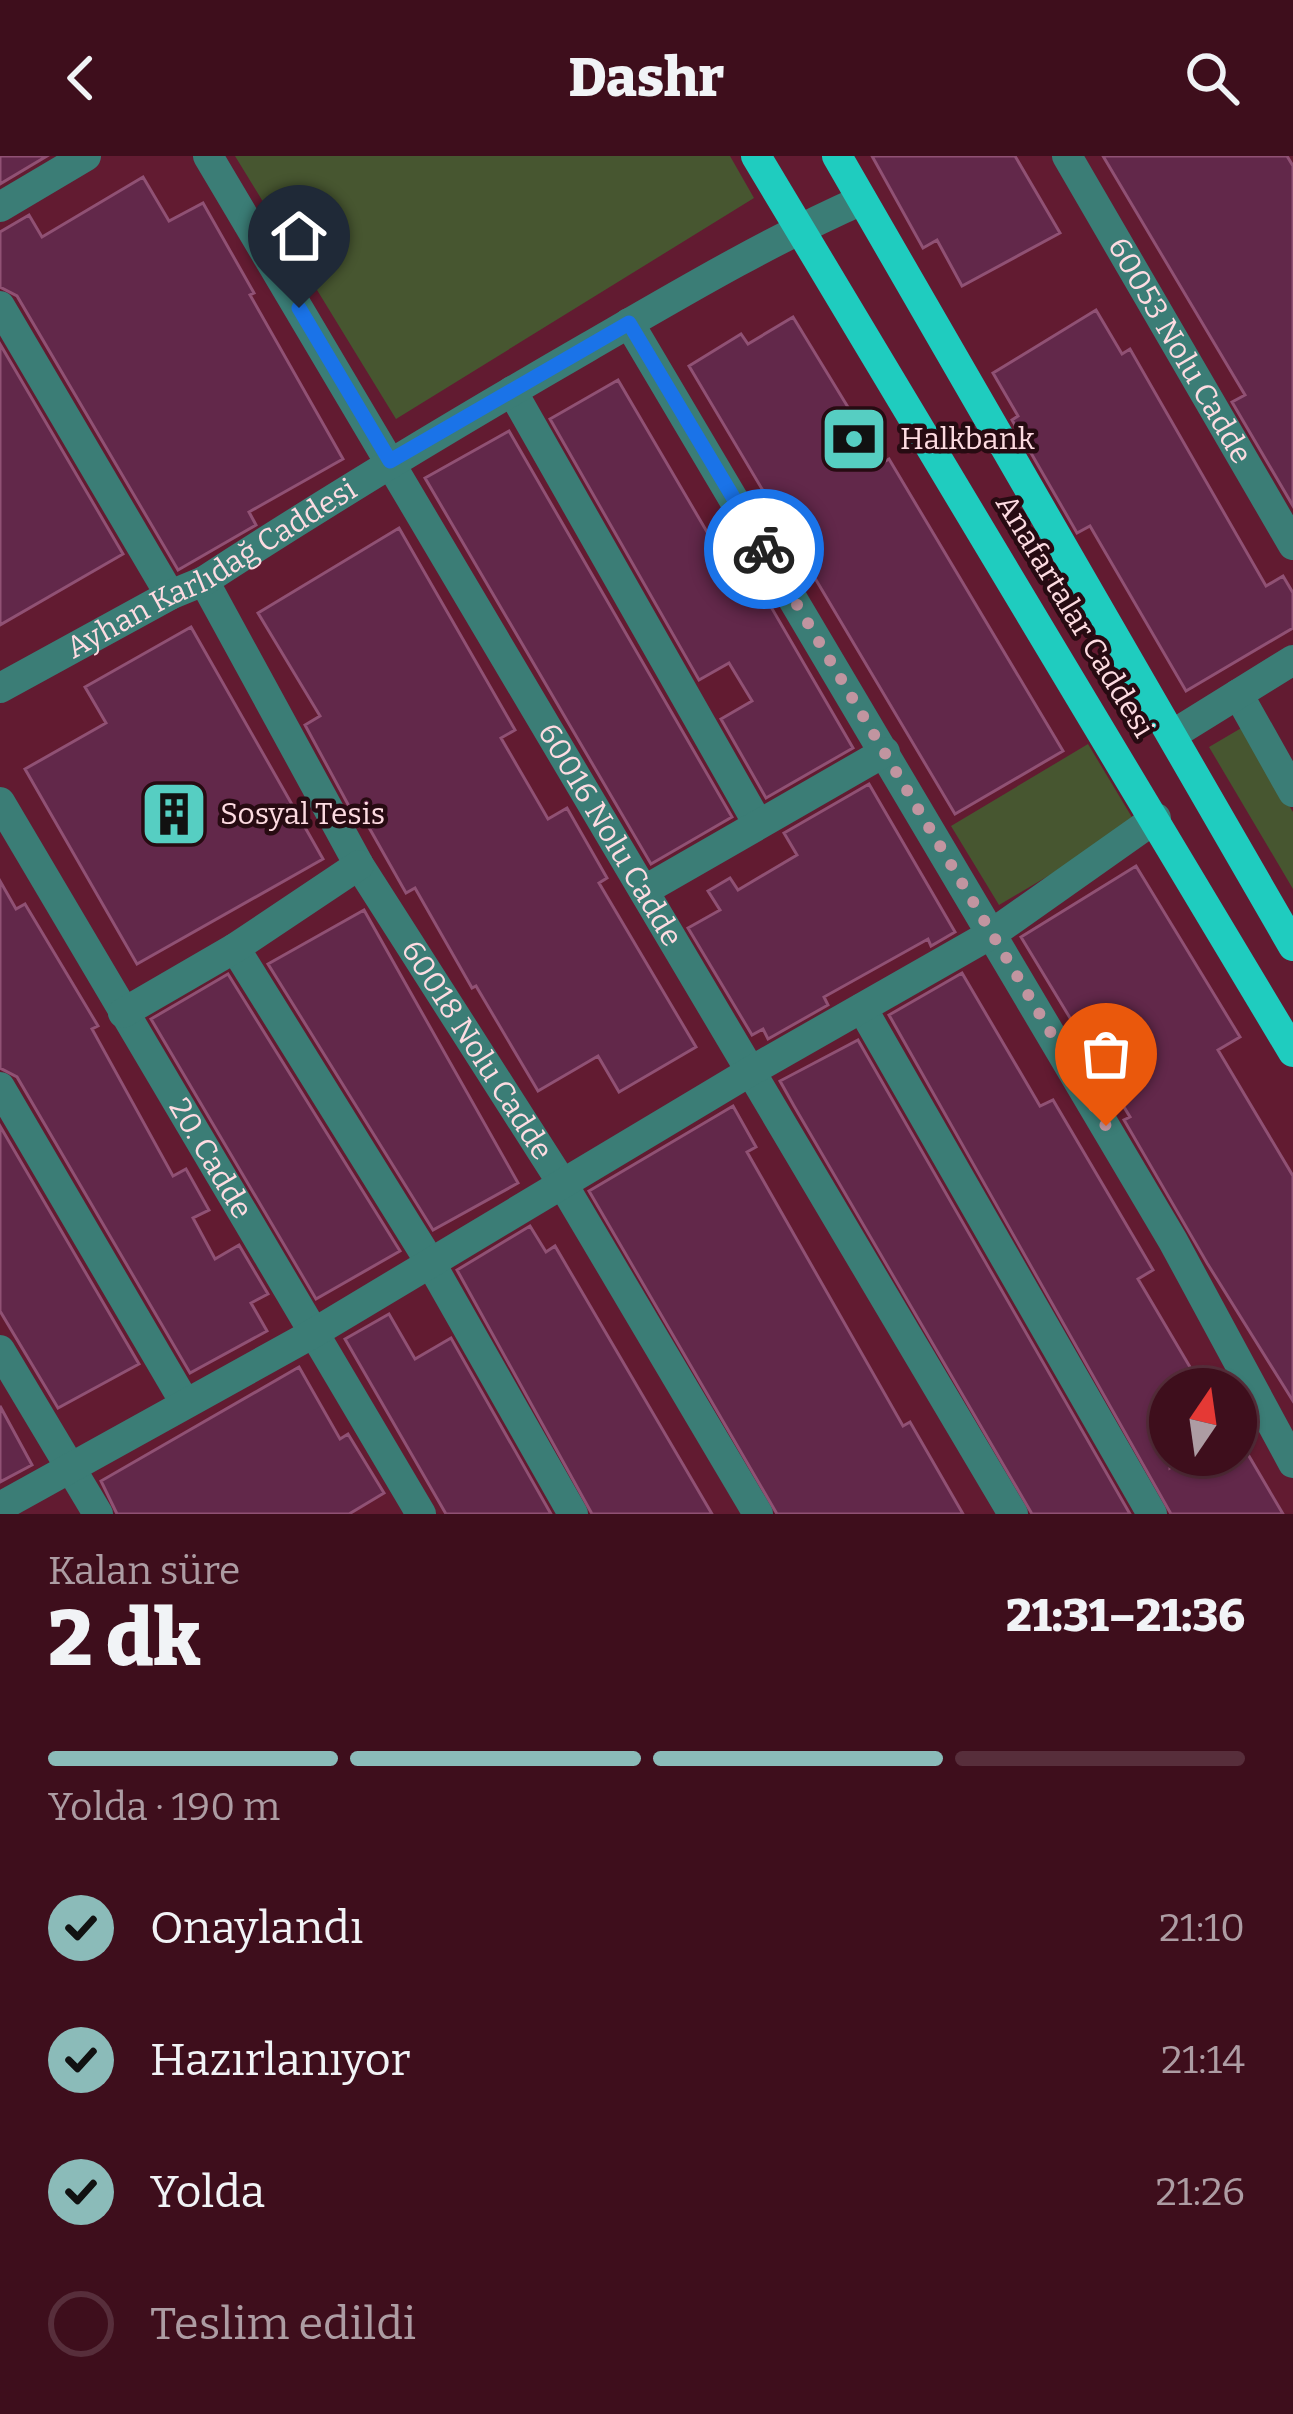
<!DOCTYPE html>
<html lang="tr">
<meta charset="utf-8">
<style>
:root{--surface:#3e0e1c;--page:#491c29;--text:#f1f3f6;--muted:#ad9ca3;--line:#572e3b;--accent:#8bbbb9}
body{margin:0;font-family:Bitter,serif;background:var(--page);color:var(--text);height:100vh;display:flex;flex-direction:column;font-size:45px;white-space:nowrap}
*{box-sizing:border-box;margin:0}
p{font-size:39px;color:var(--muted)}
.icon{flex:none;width:66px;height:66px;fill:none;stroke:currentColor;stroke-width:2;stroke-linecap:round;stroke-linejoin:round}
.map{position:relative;height:1358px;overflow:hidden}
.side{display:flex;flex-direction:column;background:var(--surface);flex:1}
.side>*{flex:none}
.needle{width:78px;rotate:13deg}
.tools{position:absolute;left:1149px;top:1212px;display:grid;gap:24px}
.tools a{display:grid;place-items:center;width:108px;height:108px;border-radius:50%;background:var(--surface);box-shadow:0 3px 9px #0004,0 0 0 3px var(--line);font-size:60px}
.pin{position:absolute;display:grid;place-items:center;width:102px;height:102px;color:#fff;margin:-123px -51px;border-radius:50% 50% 50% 0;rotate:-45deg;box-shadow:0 0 12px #0007}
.pin .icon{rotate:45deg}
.courier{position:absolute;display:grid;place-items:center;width:120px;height:120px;margin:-60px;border:9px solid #1a73e8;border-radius:50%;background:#fff;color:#222;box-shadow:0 3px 15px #0007}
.head em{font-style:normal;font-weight:800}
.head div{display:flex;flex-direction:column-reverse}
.head{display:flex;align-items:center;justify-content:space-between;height:204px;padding:0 48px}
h1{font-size:78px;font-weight:800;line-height:90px}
.bar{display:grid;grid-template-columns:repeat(4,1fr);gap:18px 12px;align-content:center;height:144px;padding:0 48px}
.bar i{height:15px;border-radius:9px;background:var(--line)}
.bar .on{background:var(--accent)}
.bar p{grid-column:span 4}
ol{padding:0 48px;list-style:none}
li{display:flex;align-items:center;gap:36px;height:132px}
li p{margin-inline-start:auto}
li .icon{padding:12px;border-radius:50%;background:var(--accent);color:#111;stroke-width:4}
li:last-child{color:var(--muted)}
li i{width:66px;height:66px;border:6px solid var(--line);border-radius:50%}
header{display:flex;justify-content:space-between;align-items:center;height:156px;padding:0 48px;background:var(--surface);font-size:54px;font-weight:800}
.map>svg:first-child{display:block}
.built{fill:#621b31;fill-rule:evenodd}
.green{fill:#475630}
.building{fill:#62284a;stroke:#905174;stroke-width:3}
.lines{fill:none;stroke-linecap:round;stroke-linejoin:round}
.minor{stroke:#3b7d76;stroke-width:30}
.major{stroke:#1fccbf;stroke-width:30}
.done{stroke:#c195a0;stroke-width:12;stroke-dasharray:0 21.6}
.route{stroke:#1a73e8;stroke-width:15}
.labels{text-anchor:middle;stroke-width:9;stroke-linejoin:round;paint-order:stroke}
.street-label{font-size:30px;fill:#fddbe1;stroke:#270b12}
.poi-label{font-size:30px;fill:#fddbe1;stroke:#270b12;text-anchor:start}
</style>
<header><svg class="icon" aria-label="back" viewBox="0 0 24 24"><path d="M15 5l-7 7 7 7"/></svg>Dashr<svg class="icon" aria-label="search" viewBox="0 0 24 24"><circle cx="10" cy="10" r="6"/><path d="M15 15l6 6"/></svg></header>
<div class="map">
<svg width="1293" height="1358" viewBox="0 0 1293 1358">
<rect width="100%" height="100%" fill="#521226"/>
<path class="built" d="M0 0H1293V1358H0ZM1170 1233H1236V1299H1170Z"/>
<path class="green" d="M235 0H730L754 42 396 263Z
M1243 571 1293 656V733L1209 591Z
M1088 588 1136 668 999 749 951 670Z"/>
<path class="building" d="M0 0H47L0 28Z
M872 0H1015L1060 77 962 130 937 84 923 92Z
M1103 0H1287L1293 10V350L1232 246 1245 239Z
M143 21 169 65 203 47 254 137 250 139 343 303 249 356 256 369 178 414 17 140 0 131V76L29 59 42 81Z
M1096 154 1122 198 1130 193 1266 430 1283 420 1293 437V472L1186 535 1090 370 1077 377 1012 264 1018 260 993 217Z
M793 161 882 307 889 303 1063 595 955 658 689 210 741 178 748 188Z
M0 188 123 398 0 469Z
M618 224 734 422 749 413 853 592 766 642 721 563 752 545 729 507 699 524 550 263Z
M509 275 732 661 651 708 425 322Z
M399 372 515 574 501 582 548 663 567 652 607 722 599 727 696 891 619 936 598 900 538 935 476 830 472 832 415 732 406 737 363 661 357 665 305 569 320 560 258 457Z
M191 471 323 703 137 808 25 613 106 567 85 531Z
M869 628 955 776 931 790 928 783 824 841 828 849 768 883 763 873 752 879 688 772 720 754 708 735 730 722 738 734 797 699 784 677Z
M1136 710 1240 881 1218 894 1293 1020V1245L1207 1107 1124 964 1130 961 1021 781Z
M0 725 16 753 25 748 98 870 92 873 173 1020 186 1013 209 1054 193 1062 215 1103 239 1089 268 1138 251 1147 267 1175 190 1217 17 921 0 912Z
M364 754 518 1027 433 1074 268 808Z
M962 817 1040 950 1053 944 1153 1114 1138 1123 1203 1233H1170V1312L1193 1299H1236V1278L1283 1358H1171L889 859Z
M228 818 400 1095 316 1143 151 863Z
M858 884 1130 1358H1032L794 950 780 925Z
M733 950 756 991 747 996 903 1270 910 1266 963 1358H777L589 1035Z
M0 970 139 1208 58 1252 0 1155Z
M530 1070 546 1096 555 1090 712 1358H592L457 1114Z
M389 1158 415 1203 451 1182 551 1358H446L345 1183Z
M299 1211 340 1283 348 1278 384 1337 349 1358H117L101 1325Z
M0 1250 32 1309 0 1326Z"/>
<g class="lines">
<g class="minor">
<path id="s1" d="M208 0 1013 1358"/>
<path id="s2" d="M1067 0 1293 389"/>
<path d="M0 51 86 0"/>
<path d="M0 150 170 439"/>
<path d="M629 167 1173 1085 1293 1307"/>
<path d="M512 235 757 666"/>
<path id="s3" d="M204 425 359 709 562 1027 758 1358"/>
<path id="s4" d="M0 532 170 439 204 425C330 343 458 266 588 191 678 139 767 86 862 44"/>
<path d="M1238 538 1293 636"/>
<path d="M1172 579 1293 504"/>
<path id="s5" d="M0 646 421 1358"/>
<path d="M645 734 885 596"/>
<path d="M235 792 430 1106 573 1358"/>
<path d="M862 852 1152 1358"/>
<path d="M123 857 235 792 359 709"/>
<path d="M0 931 185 1247"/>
<path d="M0 1194 98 1358"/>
<path d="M0 1351 312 1178 751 915 993 777 1156 662"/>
</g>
<path class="major" d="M756 0 1293 896
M837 0 1293 790"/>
</g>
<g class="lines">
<path class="done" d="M764 393 1106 970"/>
<path class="route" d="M299 152 390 305 629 167 764 393"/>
</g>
<defs>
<g id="bank-square" transform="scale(3.45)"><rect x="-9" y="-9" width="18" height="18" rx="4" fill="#56cec2" stroke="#270b12"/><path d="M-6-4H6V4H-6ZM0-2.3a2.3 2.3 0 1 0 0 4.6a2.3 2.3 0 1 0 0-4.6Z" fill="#111"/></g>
<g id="building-square" transform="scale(3.45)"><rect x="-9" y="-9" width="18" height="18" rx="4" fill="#56cec2" stroke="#270b12"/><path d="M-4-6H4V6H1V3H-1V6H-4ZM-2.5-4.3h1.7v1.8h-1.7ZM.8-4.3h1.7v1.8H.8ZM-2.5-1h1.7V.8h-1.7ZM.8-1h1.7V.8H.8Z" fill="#111"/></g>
</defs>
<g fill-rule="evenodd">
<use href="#bank-square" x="854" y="283"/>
<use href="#building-square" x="174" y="658"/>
</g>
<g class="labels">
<g class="street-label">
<text dy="10" stroke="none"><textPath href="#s2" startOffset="225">60053 Nolu Cadde</textPath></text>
<text dy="10" stroke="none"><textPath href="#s4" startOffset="243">Ayhan Karlıdağ Caddesi</textPath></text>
<text transform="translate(1075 460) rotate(59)" y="10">Anafartalar Caddesi</text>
<text dy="10" stroke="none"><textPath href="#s1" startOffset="789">60016 Nolu Cadde</textPath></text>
<text dy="10" stroke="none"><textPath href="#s3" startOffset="543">60018 Nolu Cadde</textPath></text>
<text dy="10" stroke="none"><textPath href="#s5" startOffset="414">20. Cadde</textPath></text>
</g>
<g class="poi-label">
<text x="900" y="293">Halkbank</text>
<text x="220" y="668">Sosyal Tesis</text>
</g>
</g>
</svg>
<div class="tools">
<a><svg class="needle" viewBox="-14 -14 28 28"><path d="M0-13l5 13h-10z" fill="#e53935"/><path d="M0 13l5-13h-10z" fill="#ad9ca3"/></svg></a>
</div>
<div class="pin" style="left:1106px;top:970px;background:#ea580c"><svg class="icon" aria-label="bag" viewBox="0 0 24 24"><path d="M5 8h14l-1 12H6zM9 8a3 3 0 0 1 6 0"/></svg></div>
<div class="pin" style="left:299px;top:152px;background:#1f2937"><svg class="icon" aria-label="home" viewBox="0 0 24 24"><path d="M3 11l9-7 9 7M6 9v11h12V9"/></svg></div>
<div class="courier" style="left:764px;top:393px"><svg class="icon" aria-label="bike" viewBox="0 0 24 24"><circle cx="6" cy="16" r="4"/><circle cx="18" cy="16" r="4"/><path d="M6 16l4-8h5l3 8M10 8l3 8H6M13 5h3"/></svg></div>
</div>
<section class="side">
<div class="head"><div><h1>2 dk</h1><p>Kalan süre</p></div><em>21:31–21:36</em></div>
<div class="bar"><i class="on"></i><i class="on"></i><i class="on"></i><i></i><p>Yolda · 190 m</p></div>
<ol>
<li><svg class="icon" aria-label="check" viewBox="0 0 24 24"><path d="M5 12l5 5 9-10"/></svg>Onaylandı<p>21:10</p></li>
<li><svg class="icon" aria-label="check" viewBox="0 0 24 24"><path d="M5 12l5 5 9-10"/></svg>Hazırlanıyor<p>21:14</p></li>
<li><svg class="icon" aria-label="check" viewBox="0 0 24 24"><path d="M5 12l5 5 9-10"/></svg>Yolda<p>21:26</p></li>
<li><i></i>Teslim edildi</li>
</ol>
</section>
